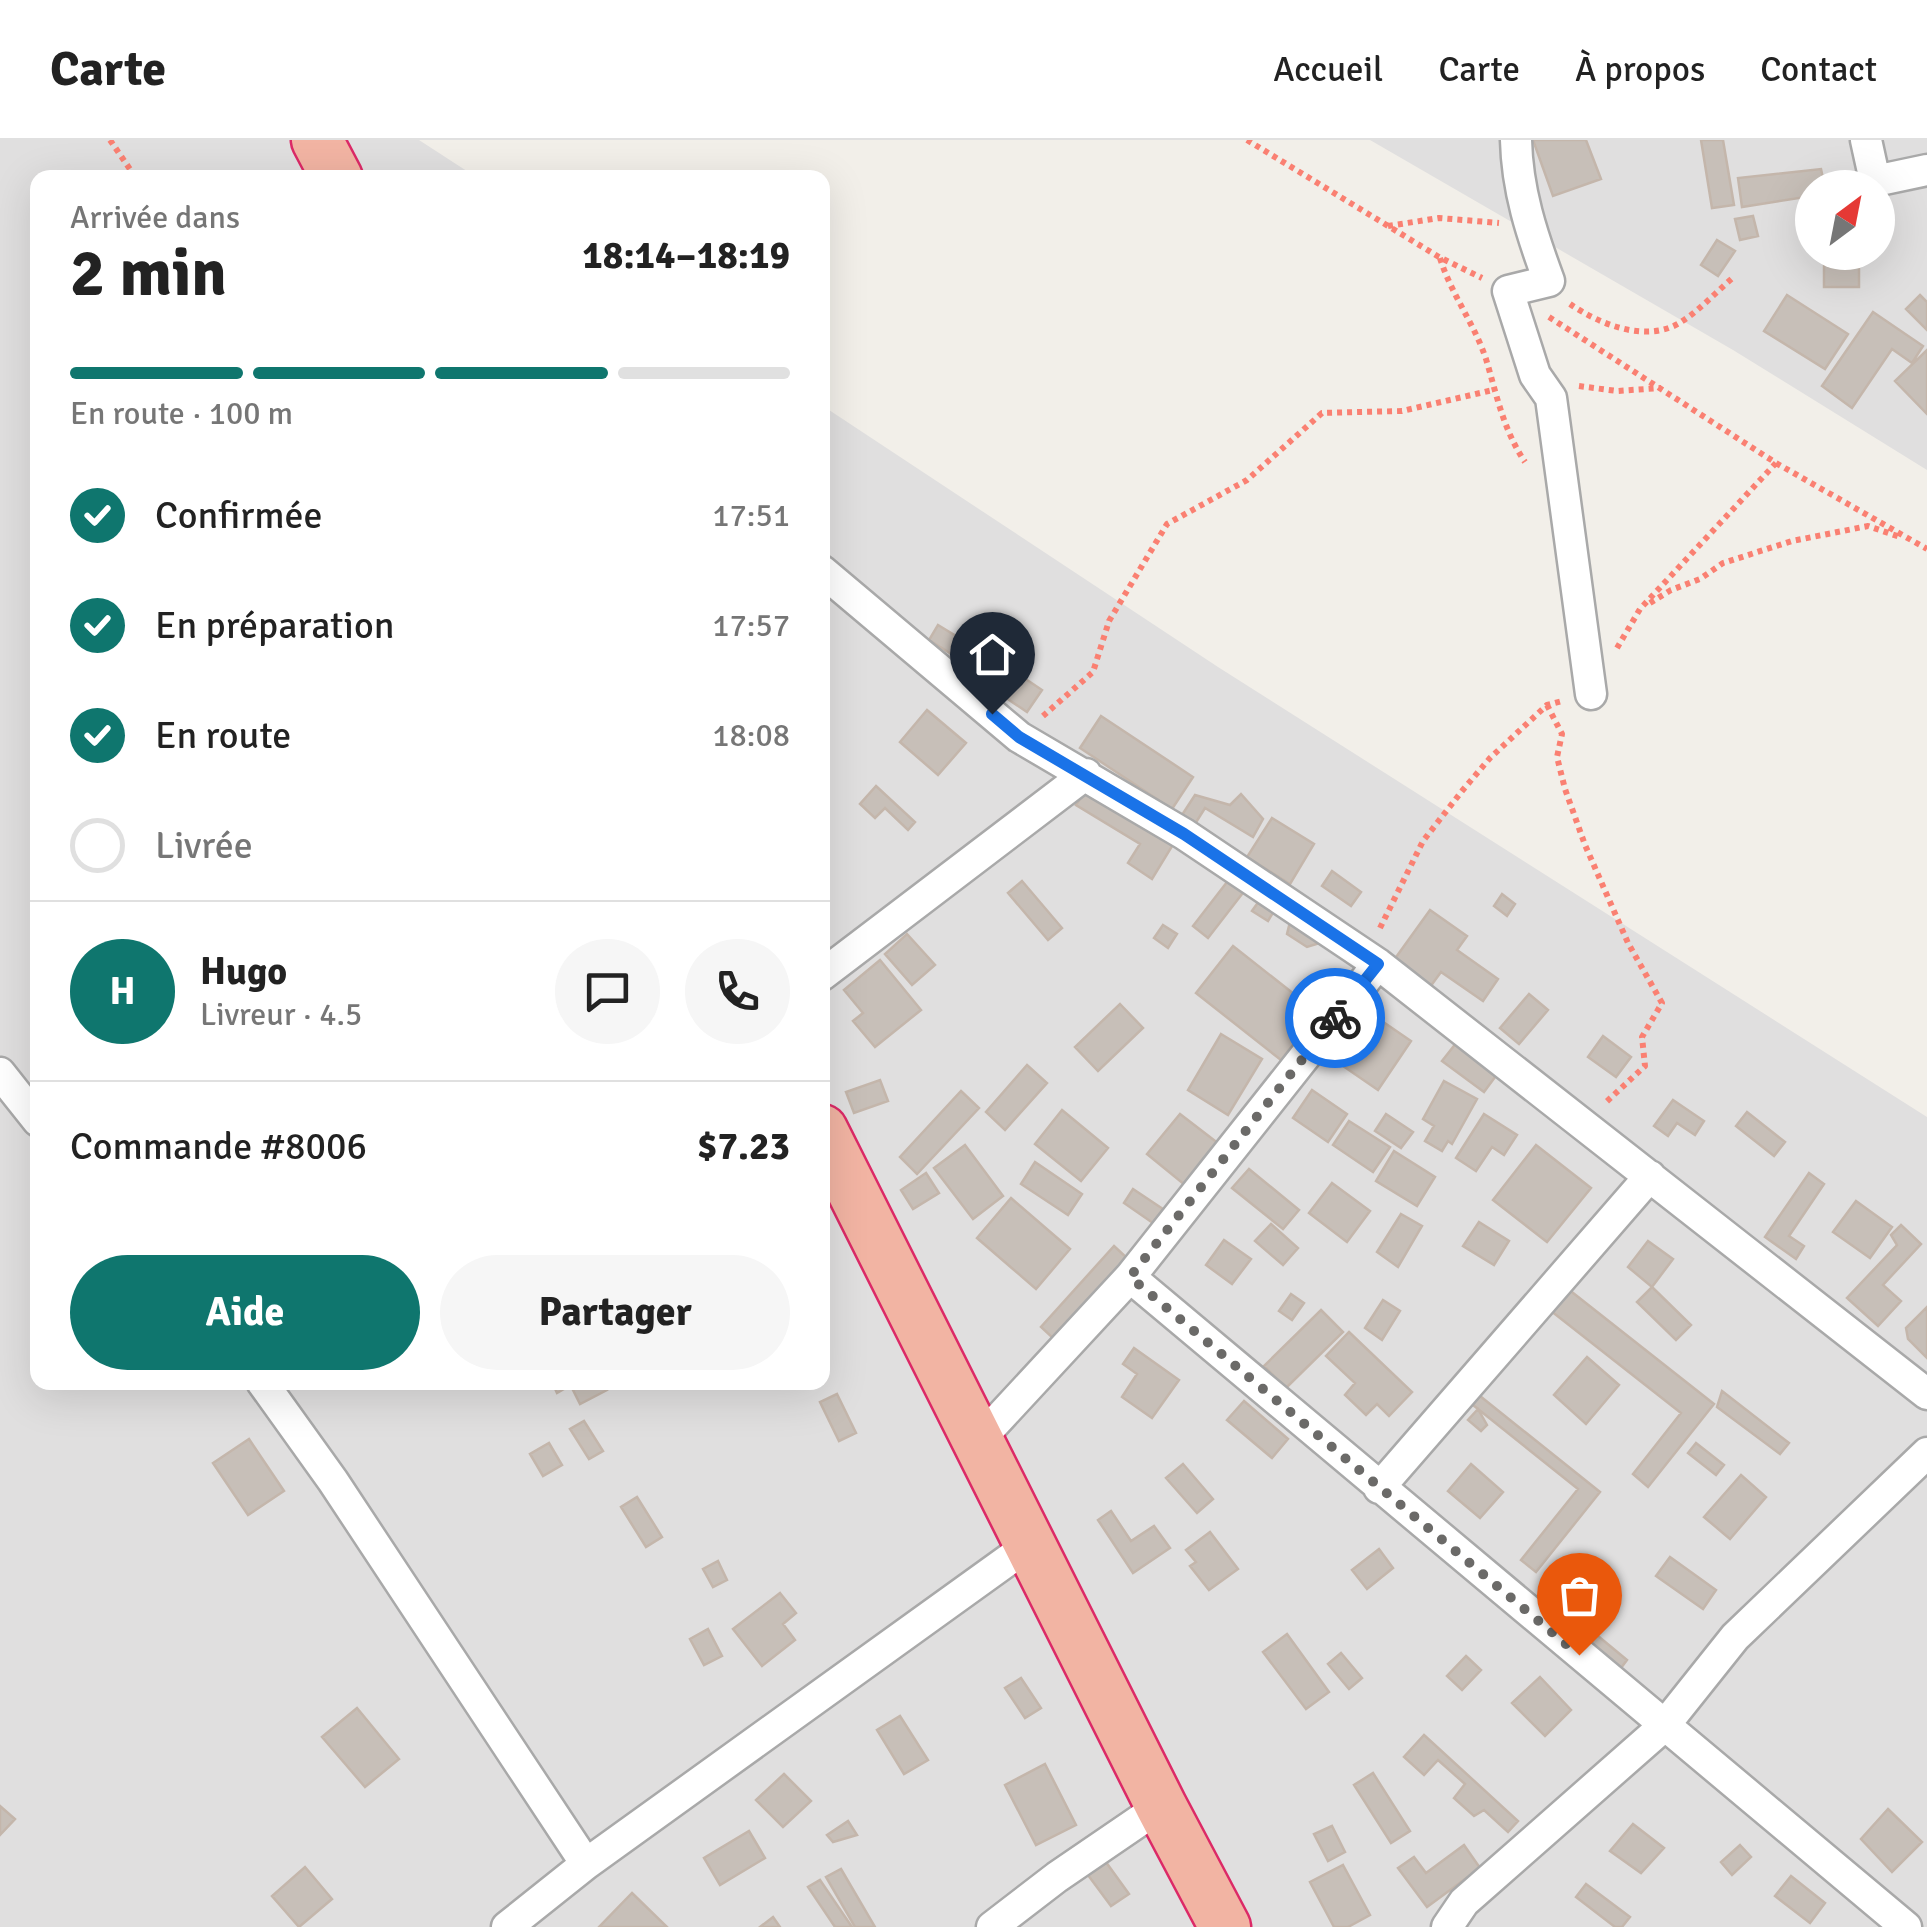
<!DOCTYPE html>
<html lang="fr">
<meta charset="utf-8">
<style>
:root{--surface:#fff;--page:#f6f6f6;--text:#222;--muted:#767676;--line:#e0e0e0;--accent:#0f766e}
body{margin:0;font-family:Signika,sans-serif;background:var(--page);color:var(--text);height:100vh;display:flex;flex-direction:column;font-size:38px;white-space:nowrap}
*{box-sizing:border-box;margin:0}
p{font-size:32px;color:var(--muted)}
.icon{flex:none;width:55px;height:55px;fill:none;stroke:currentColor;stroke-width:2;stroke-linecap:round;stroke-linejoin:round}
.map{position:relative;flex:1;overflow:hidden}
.panel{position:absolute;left:30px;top:30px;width:800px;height:1220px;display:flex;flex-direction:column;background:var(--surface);border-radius:20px;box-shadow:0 10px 40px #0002}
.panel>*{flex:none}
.needle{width:65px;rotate:32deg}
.buttons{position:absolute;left:1795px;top:30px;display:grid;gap:20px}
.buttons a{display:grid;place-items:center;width:100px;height:100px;border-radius:50%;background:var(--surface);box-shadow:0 10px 40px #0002;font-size:50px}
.pin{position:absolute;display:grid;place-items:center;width:85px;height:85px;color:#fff;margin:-102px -42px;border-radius:50% 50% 50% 0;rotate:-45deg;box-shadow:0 0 10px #0007}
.pin .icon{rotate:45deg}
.courier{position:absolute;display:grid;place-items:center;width:100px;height:100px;margin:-50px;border:8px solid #1a73e8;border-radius:50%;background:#fff;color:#222;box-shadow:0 2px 12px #0007}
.overview em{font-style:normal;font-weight:700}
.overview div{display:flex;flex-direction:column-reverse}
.overview{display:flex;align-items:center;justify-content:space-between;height:170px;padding:0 40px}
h1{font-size:65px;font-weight:700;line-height:75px}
.bar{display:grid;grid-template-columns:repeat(4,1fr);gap:15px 10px;align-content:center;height:120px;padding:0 40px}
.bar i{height:12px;border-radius:8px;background:var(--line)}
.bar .on{background:var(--accent)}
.bar p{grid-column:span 4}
.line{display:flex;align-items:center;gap:25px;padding:0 40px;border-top:2px solid var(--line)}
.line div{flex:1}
.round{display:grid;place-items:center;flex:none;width:105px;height:105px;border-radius:52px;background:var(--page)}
ol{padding:0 40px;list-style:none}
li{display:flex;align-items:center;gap:30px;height:110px}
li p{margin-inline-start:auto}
li .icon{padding:10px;border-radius:50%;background:var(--accent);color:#fff;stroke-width:4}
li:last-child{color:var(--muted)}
li i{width:55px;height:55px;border:5px solid var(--line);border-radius:50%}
.primary-button{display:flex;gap:20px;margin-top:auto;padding:20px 40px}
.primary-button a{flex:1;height:115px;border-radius:60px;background:var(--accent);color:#fff;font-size:40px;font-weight:700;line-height:115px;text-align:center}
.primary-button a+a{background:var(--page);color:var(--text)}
header{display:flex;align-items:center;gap:60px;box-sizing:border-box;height:140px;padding:0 50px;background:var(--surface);border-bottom:2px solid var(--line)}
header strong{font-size:48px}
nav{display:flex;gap:55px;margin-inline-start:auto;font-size:35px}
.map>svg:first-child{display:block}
.residential{fill:#e0dfdf;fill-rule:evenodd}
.building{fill:#c7bfb8;stroke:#c4b6ab;stroke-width:2.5}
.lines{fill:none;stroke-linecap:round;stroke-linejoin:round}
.minor-casing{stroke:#a9a9a9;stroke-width:35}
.trunk-casing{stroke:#dc2a67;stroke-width:55}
.path{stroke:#fa8072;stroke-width:6;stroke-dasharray:5 5;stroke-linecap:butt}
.minor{stroke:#fff;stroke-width:30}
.trunk{stroke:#f2b4a3;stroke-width:50}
.done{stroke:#6b6a68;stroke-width:10;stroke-dasharray:0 18}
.route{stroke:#1a73e8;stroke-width:12}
</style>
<header>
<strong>Carte</strong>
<nav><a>Accueil</a><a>Carte</a><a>À propos</a><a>Contact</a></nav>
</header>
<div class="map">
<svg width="1927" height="1787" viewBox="0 0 1927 1787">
<rect width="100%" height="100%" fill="#f2efe9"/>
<path class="residential" d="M0 0H419L476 37 38 38V1242H822L823 266 1218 527 1927 977V1787H0Z
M1370 0H1927V330L1733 210ZM1812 48H1878V112H1812Z"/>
<path class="building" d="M1533 0H1586L1601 39 1553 56Z
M1701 0H1723L1734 65 1712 68Z
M1821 29 1825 48H1812V56L1742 67 1738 38Z
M1753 76 1758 96 1740 100 1735 79Z
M1717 100 1735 111 1718 136 1701 125Z
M1824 112H1859V147H1824Z
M1787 155 1848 194 1825 229 1764 191Z
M1920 155 1927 162V190L1906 169Z
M1873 172 1923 206 1912 223 1892 209 1852 268 1822 246Z
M1927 210V274L1895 241Z
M938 485 979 510 969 525 929 500Z
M987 513 1042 550 1027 572 972 535Z
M927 570 966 603 938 635 900 602Z
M1101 576 1193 637 1172 669 1080 608Z
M876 646 915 682 908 690 885 668 875 678 860 664Z
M1086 649 1174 703 1152 739 1128 723 1140 704 1076 665Z
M1241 654 1263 679 1253 697 1205 668 1195 684 1182 675 1195 655 1230 665Z
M1272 678 1314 704 1290 744 1247 717Z
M1332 731 1361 752 1351 766 1322 746Z
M1234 733 1249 745 1208 798 1193 786Z
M1022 741 1062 788 1048 800 1008 753Z
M1502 754 1515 764 1507 776 1494 766Z
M1262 757 1280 761 1268 781 1252 771Z
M1430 770 1467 796 1457 810 1498 839 1483 861 1441 832 1430 847 1394 820Z
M1291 778 1323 802 1307 807 1287 794Z
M1163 785 1177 794 1168 808 1154 798Z
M907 794 935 825 912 845 885 814Z
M1233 806 1318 873 1281 920 1196 853Z
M880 820 921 870 875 907 853 881 863 873 844 850Z
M1529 854 1548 870 1519 904 1500 888Z
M1120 864 1143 888 1098 931 1075 907Z
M1376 877 1411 901 1378 950 1343 926Z
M1221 894 1262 919 1228 975 1188 950Z
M1603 896 1631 917 1616 937 1588 917Z
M1457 902 1498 933 1484 952 1442 921Z
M1027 925 1047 943 1005 990 986 972Z
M880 940 888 961 854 973 846 952Z
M1444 941 1477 959 1452 1004 1448 1001 1442 1011 1425 1001 1434 986 1423 979Z
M1312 950 1347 974 1328 1002 1293 978Z
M961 951 979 968 917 1034 900 1017Z
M1673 960 1704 981 1695 995 1677 983 1668 996 1654 986Z
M1062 970 1108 1008 1081 1041 1035 1004Z
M1747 972 1785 1002 1774 1016 1736 986Z
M1180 974 1219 1004 1185 1045 1147 1014Z
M1386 974 1413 992 1401 1008 1375 991Z
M1484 974 1517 995 1504 1015 1492 1007 1476 1031 1456 1018Z
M1349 981 1390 1007 1373 1032 1333 1005Z
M965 1005 1003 1056 973 1079 934 1028Z
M1536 1005 1591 1048 1547 1102 1493 1060Z
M1394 1011 1435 1037 1417 1066 1376 1041Z
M1035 1022 1082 1054 1068 1075 1021 1044Z
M1249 1029 1299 1070 1283 1089 1232 1048Z
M926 1033 939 1053 913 1069 901 1050Z
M1809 1033 1824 1044 1789 1096 1804 1106 1796 1119 1765 1097Z
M1332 1043 1370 1071 1347 1102 1309 1073Z
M1133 1049 1163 1069 1153 1083 1124 1063Z
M1011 1058 1070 1109 1036 1149 977 1098Z
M1856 1061 1892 1087 1870 1118 1833 1092Z
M1401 1074 1422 1086 1398 1127 1377 1112Z
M1479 1082 1509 1101 1494 1125 1463 1106Z
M1271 1084 1298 1108 1283 1125 1255 1101Z
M1901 1085 1921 1104 1883 1145 1901 1161 1878 1186 1847 1158 1897 1105 1891 1095Z
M1224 1100 1251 1119 1232 1144 1206 1125Z
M1648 1101 1673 1119 1652 1147 1628 1127Z
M1114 1106 1127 1118 1054 1199 1041 1187Z
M1563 1145 1714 1264 1648 1347 1633 1334 1681 1273 1546 1167Z
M1652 1147 1691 1185 1676 1200 1637 1162Z
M1291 1154 1304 1163 1292 1180 1279 1171Z
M1383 1160 1400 1171 1382 1200 1365 1188Z
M1927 1167V1218L1908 1199 1906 1188Z
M1321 1170 1343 1192 1286 1248 1264 1226Z
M1349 1192 1412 1252 1389 1276 1377 1264 1366 1275 1345 1255 1355 1243 1326 1216Z
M1134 1208 1179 1240 1152 1278 1122 1257 1137 1234 1123 1224Z
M1587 1217 1619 1245 1586 1284 1554 1255Z
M552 1242H576L557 1253Z
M588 1242H603L607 1250 580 1264 573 1250Z
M1722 1251 1789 1303 1780 1314 1717 1267Z
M1475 1252 1600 1352 1536 1432 1521 1420 1578 1349 1468 1261Z
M837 1254 856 1293 839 1301 820 1262Z
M1244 1261 1288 1299 1272 1318 1227 1280Z
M1478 1269 1487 1285 1481 1291 1468 1280Z
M584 1281 603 1311 589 1319 570 1289Z
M249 1299 284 1351 248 1375 213 1323Z
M549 1303 562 1325 543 1336 530 1314Z
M1696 1303 1724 1325 1716 1335 1688 1313Z
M1183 1324 1213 1359 1197 1373 1166 1338Z
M1471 1324 1503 1352 1480 1378 1448 1351Z
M1741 1335 1766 1357 1730 1399 1704 1377Z
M637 1357 662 1397 646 1407 621 1367Z
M1111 1371 1131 1401 1154 1386 1170 1408 1133 1433 1098 1380Z
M1210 1392 1238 1429 1209 1450 1190 1426 1196 1422 1186 1410Z
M1379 1409 1393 1428 1367 1449 1352 1430Z
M1670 1417 1716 1450 1703 1469 1656 1436Z
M718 1421 727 1440 713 1447 703 1429Z
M780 1453 796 1473 783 1484 795 1500 762 1526 733 1489Z
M1569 1472 1627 1520 1618 1532 1560 1483Z
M708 1489 722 1516 704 1525 690 1499Z
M1287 1494 1329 1552 1306 1569 1263 1512Z
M1341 1513 1362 1538 1349 1549 1328 1524Z
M1466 1516 1481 1530 1462 1550 1447 1536Z
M1540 1537 1571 1570 1545 1596 1512 1563Z
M1021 1538 1041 1568 1025 1578 1005 1548Z
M357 1568 399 1619 365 1647 322 1597Z
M900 1576 928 1620 904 1634 877 1590Z
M1424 1595 1518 1681 1508 1692 1484 1670 1474 1676 1454 1658 1465 1644 1438 1620 1424 1635 1404 1617Z
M1045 1624 1076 1685 1036 1705 1005 1645Z
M1373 1633 1410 1691 1391 1703 1354 1645Z
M784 1634 811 1661 783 1687 756 1660Z
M0 1666 15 1679 0 1695Z
M1888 1669 1922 1702 1892 1732 1861 1699Z
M848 1681 857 1695 833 1702 827 1695Z
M1633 1684 1664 1708 1641 1733 1610 1711Z
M1332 1686 1345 1712 1328 1721 1314 1694Z
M749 1691 765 1718 720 1745 704 1718Z
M1464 1705 1480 1728 1427 1767 1398 1728 1414 1717 1426 1733Z
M1740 1705 1751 1717 1732 1735 1721 1722Z
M1103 1718 1129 1754 1111 1766 1085 1731Z
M1343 1725 1370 1775 1348 1787H1334L1310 1742Z
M305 1727 332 1759 299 1787 272 1756Z
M841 1729 875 1787H855L826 1737Z
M1791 1736 1825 1763 1810 1783 1775 1756Z
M820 1740 852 1787H835L808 1747Z
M1586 1744 1630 1777 1622 1787H1615L1576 1757Z
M632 1753 667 1787H599Z
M773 1777 780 1787H760Z"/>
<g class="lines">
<g class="minor-casing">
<path id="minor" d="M1516 0C1517 50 1532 95 1549 141L1508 151 1535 235 1551 258 1591 554
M1866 0 1875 41 1927 30
M822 431 1019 597 1184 694 1378 824 1927 1254
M822 835 1086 634
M0 933 38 981
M1130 1137 1906 1787
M262 1242 333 1341 586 1724
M979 1300 1130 1137 1378 824
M1379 1348 1650 1036
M507 1787 586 1724 1029 1405
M992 1787 1057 1737 1161 1666
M1447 1787 1464 1762 1664 1586 1735 1497 1927 1313"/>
</g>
<g class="trunk-casing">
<path id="trunk" d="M317 0 337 38
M822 990 1161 1666 1225 1787"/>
</g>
<path class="path" d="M110 0 136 38
M1247 0 1439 117 1482 138
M1388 86 1439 78 1499 83
M1440 118C1451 154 1474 183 1486 219 1497 256 1503 289 1525 322
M1570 164C1599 184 1647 204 1681 182 1700 170 1717 151 1735 136
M1549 177 1776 323 1927 409
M1579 246 1617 251 1661 248
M1650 463 1671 450 1700 439 1723 423 1792 401 1868 386 1900 397
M1617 508 1640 469 1776 323
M1547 565 1562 594 1557 617 1565 649 1585 705 1628 803 1662 863 1642 897 1645 926 1604 964
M1043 576 1093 532 1109 481 1167 384 1247 340 1322 273 1402 271 1493 250
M1380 788 1423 701 1462 651 1490 618 1547 565 1562 561"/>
<use href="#minor" class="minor"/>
<use href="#trunk" class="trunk"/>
</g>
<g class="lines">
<path class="done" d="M1335 878 1130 1137 1579 1515"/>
<path class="route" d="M992 574 1019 597 1184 694 1378 824 1335 878"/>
</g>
</svg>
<div class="buttons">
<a><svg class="needle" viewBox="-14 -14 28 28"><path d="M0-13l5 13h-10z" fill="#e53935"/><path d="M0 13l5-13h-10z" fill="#767676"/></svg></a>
</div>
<div class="pin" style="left:1579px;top:1515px;background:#ea580c"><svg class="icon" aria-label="bag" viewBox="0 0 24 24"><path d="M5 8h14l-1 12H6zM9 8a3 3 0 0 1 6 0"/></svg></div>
<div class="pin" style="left:992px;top:574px;background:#1f2937"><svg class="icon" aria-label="home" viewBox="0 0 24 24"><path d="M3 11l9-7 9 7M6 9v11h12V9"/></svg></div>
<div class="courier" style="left:1335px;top:878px"><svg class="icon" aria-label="bike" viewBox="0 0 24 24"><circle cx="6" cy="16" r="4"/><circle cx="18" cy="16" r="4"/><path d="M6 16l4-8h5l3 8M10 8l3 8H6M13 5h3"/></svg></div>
<section class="panel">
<div class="overview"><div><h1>2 min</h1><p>Arrivée dans</p></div><em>18:14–18:19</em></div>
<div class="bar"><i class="on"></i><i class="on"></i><i class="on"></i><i></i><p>En route · 100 m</p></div>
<ol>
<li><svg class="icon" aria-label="check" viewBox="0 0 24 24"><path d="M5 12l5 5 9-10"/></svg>Confirmée<p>17:51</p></li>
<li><svg class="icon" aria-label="check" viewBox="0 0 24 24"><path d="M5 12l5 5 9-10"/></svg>En préparation<p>17:57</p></li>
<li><svg class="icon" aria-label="check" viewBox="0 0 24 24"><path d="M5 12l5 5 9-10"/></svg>En route<p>18:08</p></li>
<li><i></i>Livrée</li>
</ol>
<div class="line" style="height:180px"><b class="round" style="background:var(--accent);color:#fff">H</b><div><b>Hugo</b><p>Livreur · 4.5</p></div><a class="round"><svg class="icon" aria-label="chat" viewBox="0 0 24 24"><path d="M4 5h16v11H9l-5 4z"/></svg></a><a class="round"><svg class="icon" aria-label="phone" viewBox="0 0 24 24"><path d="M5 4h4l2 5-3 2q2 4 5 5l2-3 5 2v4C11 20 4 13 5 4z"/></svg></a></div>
<div class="line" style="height:130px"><div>Commande #8006</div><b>$7.23</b></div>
<div class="primary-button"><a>Aide</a><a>Partager</a></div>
</section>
</div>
